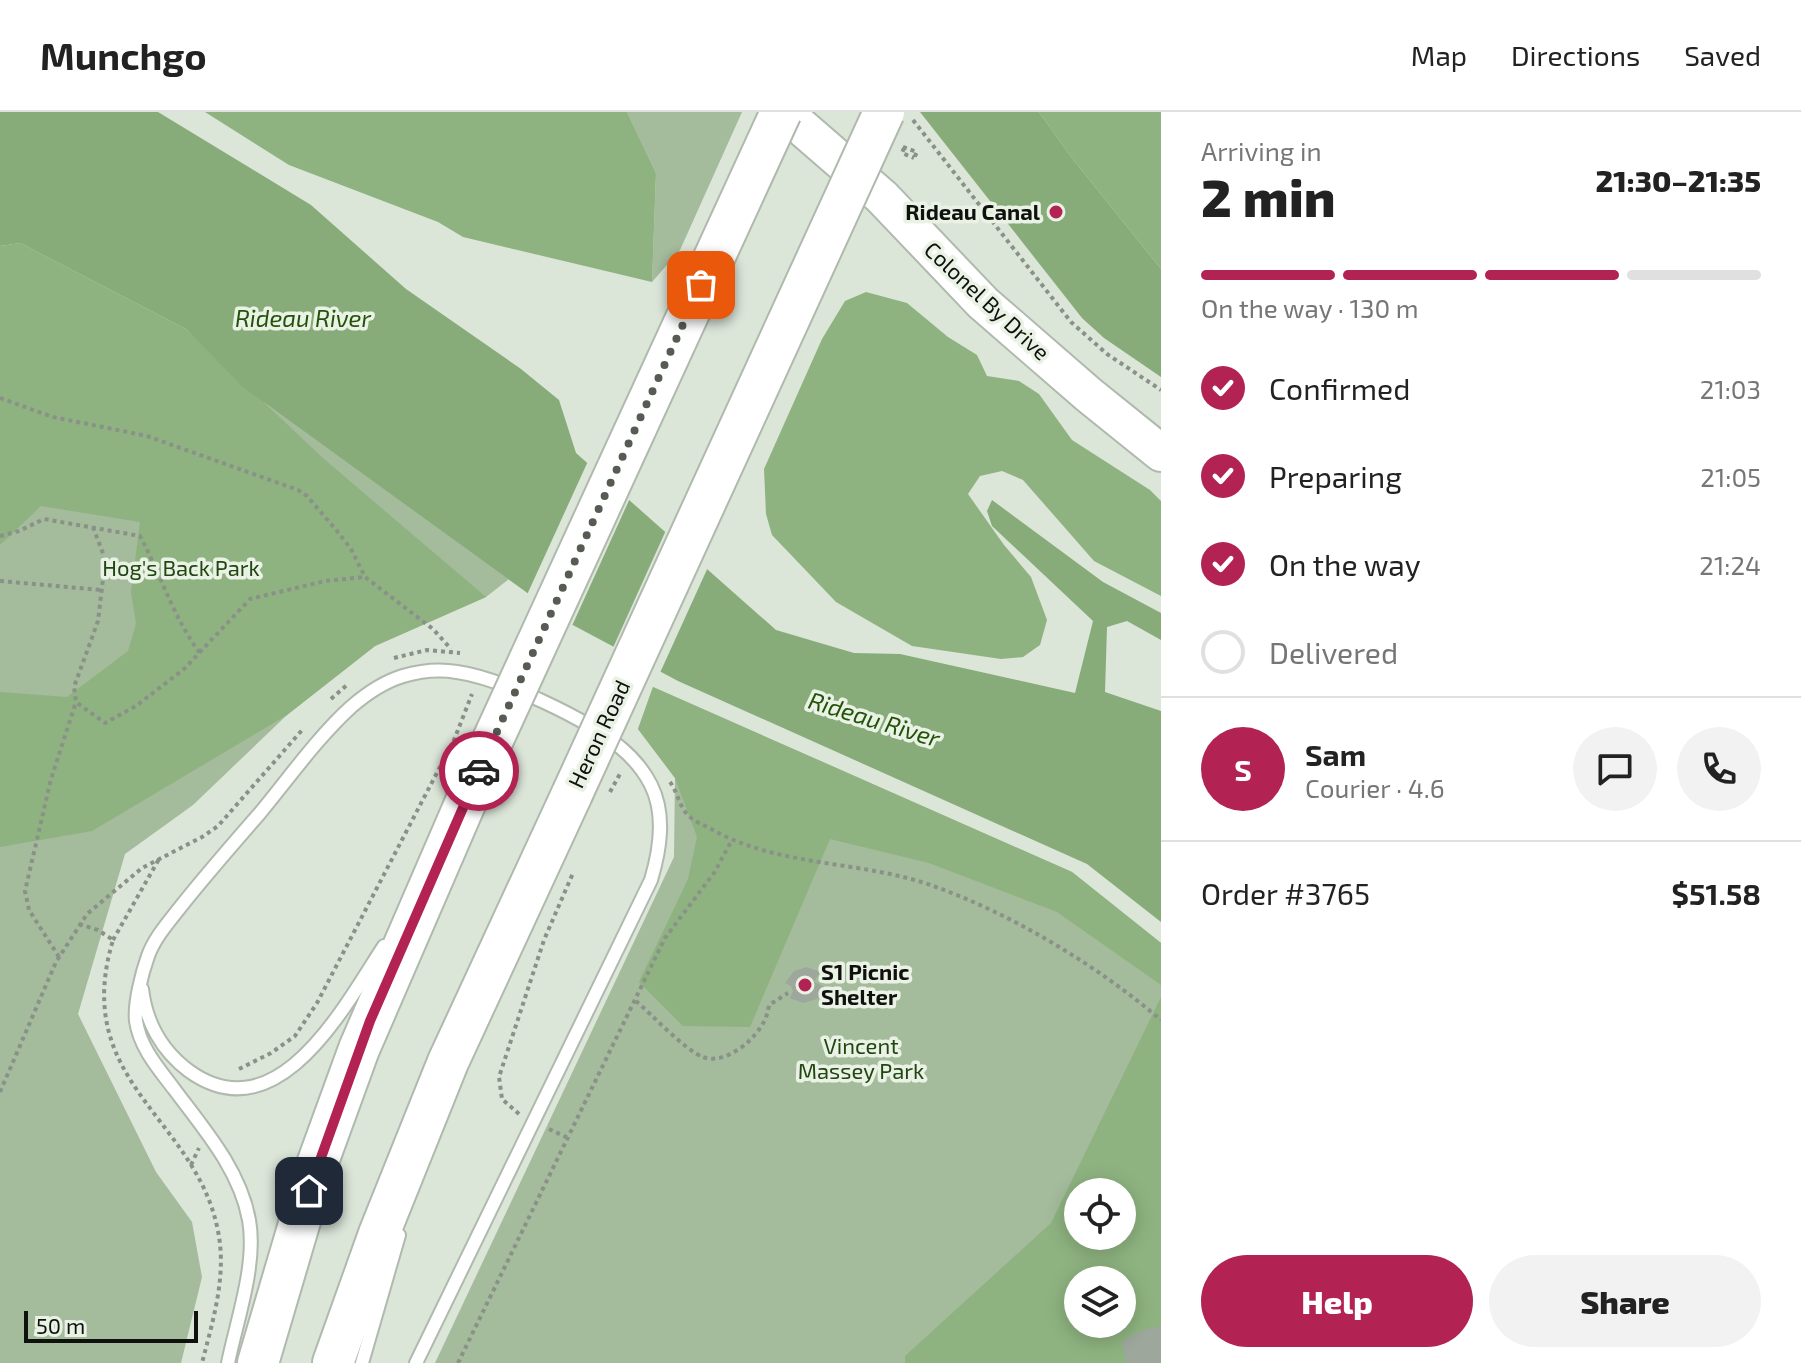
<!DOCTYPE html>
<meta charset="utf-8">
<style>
:root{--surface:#fff;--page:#f2f2f2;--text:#222;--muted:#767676;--line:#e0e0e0;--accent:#b22252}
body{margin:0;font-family:"Exo 2",sans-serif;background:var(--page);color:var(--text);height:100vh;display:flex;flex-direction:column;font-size:30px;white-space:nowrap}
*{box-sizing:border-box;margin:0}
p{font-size:26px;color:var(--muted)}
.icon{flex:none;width:44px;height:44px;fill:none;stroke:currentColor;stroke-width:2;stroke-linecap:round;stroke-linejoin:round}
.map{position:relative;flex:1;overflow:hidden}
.drawer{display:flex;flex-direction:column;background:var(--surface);width:640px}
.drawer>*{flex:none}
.fabs{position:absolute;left:1064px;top:1066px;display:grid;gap:16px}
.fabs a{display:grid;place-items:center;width:72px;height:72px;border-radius:50%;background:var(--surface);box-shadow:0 4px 20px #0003;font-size:40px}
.scale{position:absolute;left:24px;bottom:20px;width:174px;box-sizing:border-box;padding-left:8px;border:4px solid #0e110d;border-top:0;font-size:22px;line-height:28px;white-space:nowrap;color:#0e110d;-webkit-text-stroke:6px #e9f2e5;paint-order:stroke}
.pin{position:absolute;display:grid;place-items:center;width:68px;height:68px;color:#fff;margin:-34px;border-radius:16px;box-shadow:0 4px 12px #0006}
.courier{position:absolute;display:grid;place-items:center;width:80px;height:80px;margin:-40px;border:6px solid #b22252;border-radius:50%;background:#fff;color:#222;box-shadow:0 2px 10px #0007}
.summary em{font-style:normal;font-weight:800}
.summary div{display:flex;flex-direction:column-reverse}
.summary{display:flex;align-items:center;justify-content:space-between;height:136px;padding:0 40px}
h1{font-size:52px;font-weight:800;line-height:60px}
.bar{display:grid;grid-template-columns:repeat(4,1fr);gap:12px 8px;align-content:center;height:96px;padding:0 40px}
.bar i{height:10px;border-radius:6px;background:var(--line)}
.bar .active{background:var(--accent)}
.bar p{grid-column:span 4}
.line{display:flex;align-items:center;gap:20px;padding:0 40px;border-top:2px solid var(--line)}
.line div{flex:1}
.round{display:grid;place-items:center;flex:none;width:84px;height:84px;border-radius:42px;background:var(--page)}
ol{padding:0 40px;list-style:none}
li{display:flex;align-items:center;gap:24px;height:88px}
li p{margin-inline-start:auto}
li .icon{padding:8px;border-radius:50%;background:var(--accent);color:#fff;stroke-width:4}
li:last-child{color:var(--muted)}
li i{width:44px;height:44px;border:4px solid var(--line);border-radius:50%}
.cta{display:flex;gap:16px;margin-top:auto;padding:16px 40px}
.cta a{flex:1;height:92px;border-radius:48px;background:var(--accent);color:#fff;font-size:32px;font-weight:800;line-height:92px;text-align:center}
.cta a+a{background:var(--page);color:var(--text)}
header{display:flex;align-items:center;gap:48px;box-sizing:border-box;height:112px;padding:0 40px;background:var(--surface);border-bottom:2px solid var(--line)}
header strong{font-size:38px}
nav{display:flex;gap:44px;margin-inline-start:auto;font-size:28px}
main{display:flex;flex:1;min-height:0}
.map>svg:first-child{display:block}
.green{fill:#a4bb9c;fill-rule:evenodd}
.forest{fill:#8eb380;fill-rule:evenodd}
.water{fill:#87ac7a}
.pier{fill:#dbe5d8}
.building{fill:#9ea79b}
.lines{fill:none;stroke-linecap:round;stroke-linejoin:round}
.service-casing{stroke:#b0b9ad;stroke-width:16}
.secondary-casing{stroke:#b0b9ad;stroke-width:40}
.primary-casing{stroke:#b0b9ad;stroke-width:44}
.path{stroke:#8a9188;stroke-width:4;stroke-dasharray:4 4;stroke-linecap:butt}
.service{stroke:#fff;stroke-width:12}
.secondary{stroke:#fff;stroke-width:36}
.primary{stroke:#fff;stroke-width:40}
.primary-bridge-casing{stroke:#b0b9ad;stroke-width:44;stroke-linecap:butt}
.primary-bridge{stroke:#fff;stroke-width:40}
.done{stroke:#565b54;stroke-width:8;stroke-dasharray:0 14.4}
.route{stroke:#b22252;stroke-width:10}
.poi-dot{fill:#b22252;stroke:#e9f2e5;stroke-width:3}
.labels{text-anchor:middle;stroke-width:7;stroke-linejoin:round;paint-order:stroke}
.poi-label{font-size:22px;font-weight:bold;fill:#0e110d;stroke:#e9f2e5;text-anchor:end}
.street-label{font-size:22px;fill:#0e110d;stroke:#e9f2e5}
.park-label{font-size:22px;fill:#214611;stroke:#e9f2e5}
.water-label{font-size:24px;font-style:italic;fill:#235209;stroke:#e9f2e5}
</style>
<header>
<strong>Munchgo</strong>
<nav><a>Map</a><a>Directions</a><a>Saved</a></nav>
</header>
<main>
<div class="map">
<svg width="1161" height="1251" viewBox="0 0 1161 1251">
<rect width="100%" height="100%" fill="#dbe5d8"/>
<path class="green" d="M627 0H742L680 138 652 170 656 61Z
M0 134 244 276 509 467 486 485 375 534 287 603 193 693 125 742 78 902 156 1060 192 1110 202 1165 181 1251H0Z
M653 575 1072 760 1161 831V1251H435L674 745 675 666 638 617ZM1078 1080H1122V1124H1078ZM1078 1168H1122V1212H1078Z"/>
<path class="forest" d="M205 0H627L656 61 652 170 463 125 438 110 289 53Z
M1039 0H1161V157L1071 45Z
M20 131 186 217 324 347 486 485 375 534 287 603 92 719 0 735V580L67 585 128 539 136 512 131 480 140 410 41 394 0 433V134Z
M866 180 907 191 948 225 977 243 987 264 1019 269 1039 282 1072 328 1150 378 1161 389V484L1094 449 1023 368 1002 359 980 364 968 382 1004 433 1031 465 1047 508 1040 533 1023 545 1001 547 912 534 836 490 772 423 766 402 764 357 822 227 845 189Z
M653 575 1072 760 1161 831V873L1057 800 929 751 830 727 750 915 683 914 639 870 688 767 697 725 675 666 638 617Z
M1161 885V1251H905V1244L1051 1111ZM1078 1080H1122V1124H1078ZM1078 1168H1122V1212H1078Z"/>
<path class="water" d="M0 0H158L311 93 406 177 521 257 559 288 576 341 776 518 854 541 900 542 1075 581 1093 509 992 414 987 399 992 388 1103 470 1161 501V528L1127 509 1107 515 1105 580 1161 599V810L1087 752 678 569 569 511 244 276 186 217 20 131 0 134Z
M920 0H1039L1071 45 1161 157V265L1104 226 1082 206Z"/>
<path class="pier" d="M589 347 631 384 571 516 526 485Z
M667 416 709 453 659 563 612 538Z"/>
<path class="building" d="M807 855 820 860 814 870 825 875 817 887 803 891 790 886 793 879 791 874 785 871 794 859Z
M1161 1214V1251H1126L1122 1229 1143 1218Z"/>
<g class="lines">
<g class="service-casing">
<path id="service" d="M142 877C146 910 162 939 189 959 278 1023 345 893 384 834
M228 1251C237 1207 257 1152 249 1108 240 1058 204 1017 174 977 159 957 140 936 136 909 134 891 142 861 148 844 154 827 167 812 178 798 204 765 232 733 260 701 289 666 317 626 351 595 366 582 383 570 403 564 420 559 439 557 457 560 500 566 588 607 621 636 633 646 644 659 651 673 666 703 660 738 651 768L416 1251
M362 1251 399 1123"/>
</g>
<g class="secondary-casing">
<path id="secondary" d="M784 0 882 85 983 191 1089 283 1161 341"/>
</g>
<g class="primary-casing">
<path id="primary" d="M258 1251 315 1058 359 937 490 634
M333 1251 379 1122 448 950 572 682"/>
</g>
<path class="path" d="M913 8 1071 210 1107 242 1161 278
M903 35 917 40 914 46
M904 36 902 41 914 46
M0 286 53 305 147 324 298 378 307 384 337 419 351 437 365 465 433 517 451 537
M93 415 104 444V459L98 509 74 575 76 590 105 611 136 594 184 557 250 487 325 469 365 465
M0 424 19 419 44 407 140 424C161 463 174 507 200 541
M0 469 101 478
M394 546 427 538 460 541
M331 587 348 572
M670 670C677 679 679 693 687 702 693 709 704 713 713 718 781 756 864 748 936 775 1014 803 1099 855 1161 908
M610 680 621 660
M79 812 98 818 113 828C70 970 196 1005 218 1119 227 1164 213 1208 202 1251
M113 828 159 747
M59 845 29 798 25 779 51 667 76 590
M636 889C651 902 686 939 703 945 718 951 737 940 748 930 759 919 767 909 769 893L788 881
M239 957 271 941 295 924 317 891 454 628 472 582
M0 980 56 850 87 802 142 756 202 725 218 714 303 617
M519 1002 502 987 499 965 544 828 573 761
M549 1017 568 1026
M191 1053 199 1036
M458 1251 665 826 714 761 732 728"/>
<use href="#service" class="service"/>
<use href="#secondary" class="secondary"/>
<use href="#primary" class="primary"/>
<g class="primary-bridge-casing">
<path id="primary-bridge" d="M490 634 781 0
M572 682 884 0"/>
</g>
<use href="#primary-bridge" class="primary-bridge"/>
</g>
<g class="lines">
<path class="done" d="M479 659 701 173"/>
<path class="route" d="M309 1079 370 909 479 659"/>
</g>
<g class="poi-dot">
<circle cx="1056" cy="100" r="8"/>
<circle cx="805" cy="873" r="8"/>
</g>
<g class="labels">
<g class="poi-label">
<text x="1040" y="108">Rideau Canal</text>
<text x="821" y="868" text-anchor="start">S1 Picnic<tspan x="821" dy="25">Shelter</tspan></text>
</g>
<g class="street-label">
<text transform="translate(987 189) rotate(43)" y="8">Colonel By Drive</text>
<text transform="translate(599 622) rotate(-65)" y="8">Heron Road</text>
</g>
<g class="park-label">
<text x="181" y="464">Hog's Back Park</text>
<text x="861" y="942">Vincent<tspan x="861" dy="25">Massey Park</tspan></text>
</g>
<g class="water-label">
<text x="303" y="215">Rideau River</text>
<text transform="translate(874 608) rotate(17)" y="8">Rideau River</text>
</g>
</g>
</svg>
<div class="fabs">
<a><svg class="icon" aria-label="locate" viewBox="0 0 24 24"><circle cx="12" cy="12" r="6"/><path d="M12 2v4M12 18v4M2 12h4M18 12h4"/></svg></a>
<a><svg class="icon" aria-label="layers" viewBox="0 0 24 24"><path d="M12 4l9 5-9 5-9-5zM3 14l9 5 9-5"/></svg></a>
</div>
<div class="scale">50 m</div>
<div class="pin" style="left:701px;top:173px;background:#ea580c"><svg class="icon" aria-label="bag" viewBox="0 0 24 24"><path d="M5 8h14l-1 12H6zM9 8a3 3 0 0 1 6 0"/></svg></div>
<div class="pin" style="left:309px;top:1079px;background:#1f2937"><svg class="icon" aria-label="home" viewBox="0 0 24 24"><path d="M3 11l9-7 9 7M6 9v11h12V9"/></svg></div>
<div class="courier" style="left:479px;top:659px"><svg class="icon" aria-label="car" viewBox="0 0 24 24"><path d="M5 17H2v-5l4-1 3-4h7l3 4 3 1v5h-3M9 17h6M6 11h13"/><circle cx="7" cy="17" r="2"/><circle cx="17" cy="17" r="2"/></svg></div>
</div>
<section class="drawer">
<div class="summary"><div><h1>2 min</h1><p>Arriving in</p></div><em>21:30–21:35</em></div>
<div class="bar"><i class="active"></i><i class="active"></i><i class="active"></i><i></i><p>On the way · 130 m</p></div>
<ol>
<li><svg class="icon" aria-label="check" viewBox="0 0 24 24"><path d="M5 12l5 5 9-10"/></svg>Confirmed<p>21:03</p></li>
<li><svg class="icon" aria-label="check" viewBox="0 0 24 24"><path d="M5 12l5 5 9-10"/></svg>Preparing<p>21:05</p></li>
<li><svg class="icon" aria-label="check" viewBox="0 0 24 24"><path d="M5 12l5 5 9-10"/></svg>On the way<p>21:24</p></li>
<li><i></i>Delivered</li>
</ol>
<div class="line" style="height:144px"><b class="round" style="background:var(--accent);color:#fff">S</b><div><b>Sam</b><p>Courier · 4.6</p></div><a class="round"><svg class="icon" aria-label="chat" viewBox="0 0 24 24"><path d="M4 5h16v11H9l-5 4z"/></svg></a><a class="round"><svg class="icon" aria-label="phone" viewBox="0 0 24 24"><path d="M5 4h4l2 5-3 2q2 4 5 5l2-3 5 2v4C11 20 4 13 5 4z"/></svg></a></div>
<div class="line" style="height:104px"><div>Order #3765</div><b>$51.58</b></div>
<div class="cta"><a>Help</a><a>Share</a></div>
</section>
</main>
